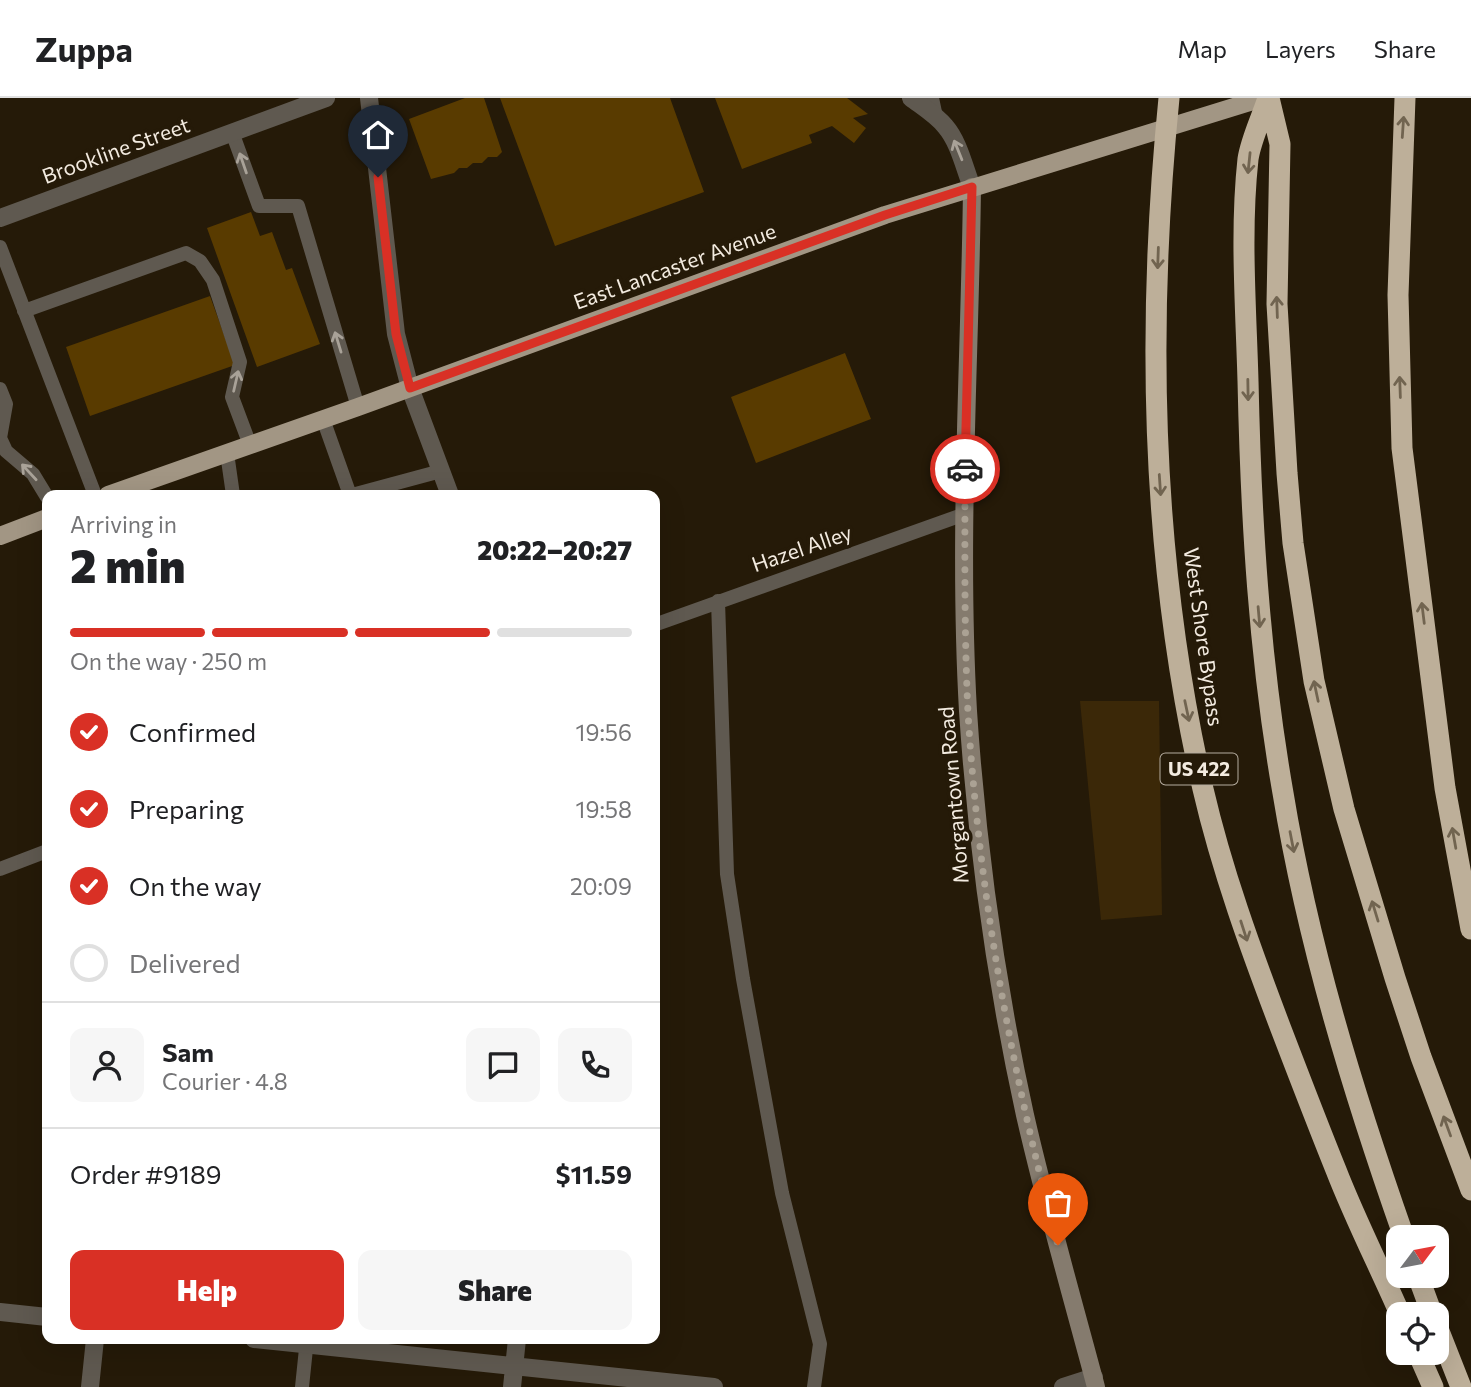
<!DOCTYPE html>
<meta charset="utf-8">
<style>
:root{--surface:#fff;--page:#f6f6f6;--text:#202124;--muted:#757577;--line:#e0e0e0;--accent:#d93025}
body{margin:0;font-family:Commissioner,sans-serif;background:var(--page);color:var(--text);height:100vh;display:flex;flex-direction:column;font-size:26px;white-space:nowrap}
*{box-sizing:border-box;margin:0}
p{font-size:23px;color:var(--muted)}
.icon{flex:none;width:38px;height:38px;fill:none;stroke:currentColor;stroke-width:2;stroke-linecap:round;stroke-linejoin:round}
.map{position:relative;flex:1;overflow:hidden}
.drawer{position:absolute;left:42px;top:392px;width:618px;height:854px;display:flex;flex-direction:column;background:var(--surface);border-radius:14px;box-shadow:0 7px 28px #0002}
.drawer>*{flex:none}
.needle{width:46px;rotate:58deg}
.buttons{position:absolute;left:1386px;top:1127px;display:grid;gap:14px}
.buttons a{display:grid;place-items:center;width:63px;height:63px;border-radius:14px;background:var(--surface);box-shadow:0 7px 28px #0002;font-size:35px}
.pin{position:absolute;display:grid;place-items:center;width:60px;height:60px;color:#fff;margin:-72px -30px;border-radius:50% 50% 50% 0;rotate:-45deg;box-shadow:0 0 7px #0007}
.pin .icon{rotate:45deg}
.courier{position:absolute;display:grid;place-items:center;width:70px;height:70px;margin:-35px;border:5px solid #d93025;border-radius:50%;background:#fff;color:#222;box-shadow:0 2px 9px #0007}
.overview em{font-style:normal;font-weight:800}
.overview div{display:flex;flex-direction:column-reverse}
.overview{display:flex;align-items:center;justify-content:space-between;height:119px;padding:0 28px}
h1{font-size:46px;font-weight:800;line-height:52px}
.bar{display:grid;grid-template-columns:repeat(4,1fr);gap:10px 7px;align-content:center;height:84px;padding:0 28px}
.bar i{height:9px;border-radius:5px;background:var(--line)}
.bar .selected{background:var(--accent)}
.bar p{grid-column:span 4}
.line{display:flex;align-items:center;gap:18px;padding:0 28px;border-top:2px solid var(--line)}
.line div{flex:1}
.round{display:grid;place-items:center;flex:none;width:74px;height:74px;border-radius:14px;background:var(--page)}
ol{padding:0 28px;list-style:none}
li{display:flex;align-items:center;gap:21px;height:77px}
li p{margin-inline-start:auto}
li .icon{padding:7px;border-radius:50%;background:var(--accent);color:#fff;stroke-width:4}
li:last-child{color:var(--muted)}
li i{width:38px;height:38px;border:4px solid var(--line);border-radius:50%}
.primary-button{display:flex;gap:14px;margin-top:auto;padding:14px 28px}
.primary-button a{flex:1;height:80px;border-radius:14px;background:var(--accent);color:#fff;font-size:28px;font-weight:800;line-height:80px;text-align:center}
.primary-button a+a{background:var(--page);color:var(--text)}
header{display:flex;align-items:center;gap:42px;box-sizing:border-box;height:98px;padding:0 35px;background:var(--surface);border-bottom:2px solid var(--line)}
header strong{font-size:33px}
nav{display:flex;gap:38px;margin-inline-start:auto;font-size:24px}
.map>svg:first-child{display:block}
.green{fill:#3b2808}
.building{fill:#593b00}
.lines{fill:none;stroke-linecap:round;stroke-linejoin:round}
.service{stroke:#5f5950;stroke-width:14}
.minor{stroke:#5f5950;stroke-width:18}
.secondary{stroke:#857b6e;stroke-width:18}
.primary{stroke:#a29684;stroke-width:18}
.motorway{stroke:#bdaf99;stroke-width:21}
.oneway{stroke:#716450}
.oneway2{stroke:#a9a298}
.done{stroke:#aba294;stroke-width:7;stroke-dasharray:0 12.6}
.route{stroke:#d93025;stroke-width:9}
.labels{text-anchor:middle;stroke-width:7;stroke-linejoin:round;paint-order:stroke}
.shield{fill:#251a08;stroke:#b5ac9f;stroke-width:2}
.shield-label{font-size:19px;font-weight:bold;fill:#f3ebe0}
.street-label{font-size:21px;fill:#f3ebe0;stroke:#251a08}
</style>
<header>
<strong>Zuppa</strong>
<nav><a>Map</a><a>Layers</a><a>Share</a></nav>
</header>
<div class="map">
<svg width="1471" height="1289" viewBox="0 0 1471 1289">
<rect width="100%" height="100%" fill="#251a08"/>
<path class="green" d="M1080 603H1159L1162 817 1101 822Z"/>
<path class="building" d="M465 0H484L502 54 497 59H488L482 65H473L467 70H459L454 75 431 81 409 21Z
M500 0H670L704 94 555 148Z
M715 0H847L868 16 853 20 866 30 854 45 832 28 809 37 812 45 742 71Z
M251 114 260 138 272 134 286 172 292 170 320 246 257 269 207 130Z
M210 198 235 267 90 318 66 249Z
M845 255 871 321 756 365 731 299Z"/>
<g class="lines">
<path class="service" d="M932 0 936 19
M232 34 259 108H298L358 309
M0 149 95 397
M24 213 186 155 200 163 213 182 240 264 232 299 250 347
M0 291 6 306 0 340 6 353 33 376 47 399
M323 321 350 397
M227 355 233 397
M352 397 441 373
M718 503 727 776 743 881 782 1095 820 1246 814 1289
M654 527 965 416
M0 771 47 753
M302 1289 307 1241"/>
<path class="minor" d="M369 0 396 236 410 290 450 397
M911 0C923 9 936 17 945 28 959 44 964 69 972 89
M0 120 326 0
M0 1214 47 1219
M254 1241 714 1289
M90 1289 95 1241
M512 1289 517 1241
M1063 1289 1094 1279"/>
<path class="secondary" d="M972 89C970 263 958 438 968 613 977 749 996 885 1025 1017 1046 1109 1072 1199 1096 1289"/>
<path class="primary" d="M108 397 358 309 885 117 1263 0
M0 438 47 420"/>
<path class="motorway" d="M1169 0C1146 230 1151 465 1203 691 1222 773 1251 852 1281 931 1299 978 1317 1025 1336 1072 1355 1121 1379 1168 1400 1216
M1268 0C1262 19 1251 41 1248 61 1240 134 1246 210 1248 283 1251 421 1259 558 1283 695 1308 847 1353 994 1404 1139
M1269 0 1280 46 1277 206 1287 375 1293 445 1314 583 1344 711 1395 880 1421 959 1471 1092
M1405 0 1398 197 1402 350 1445 690 1471 831
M1418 1178 1432 1216
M1437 1228 1461 1289
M1418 1255 1433 1289"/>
</g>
<defs><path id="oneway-shaft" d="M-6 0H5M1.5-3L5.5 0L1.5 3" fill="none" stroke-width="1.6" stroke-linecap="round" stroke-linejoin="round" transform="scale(1.75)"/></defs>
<g class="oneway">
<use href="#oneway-shaft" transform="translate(1403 29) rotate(-86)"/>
<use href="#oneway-shaft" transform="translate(1249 65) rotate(96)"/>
<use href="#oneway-shaft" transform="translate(1158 160) rotate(92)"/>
<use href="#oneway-shaft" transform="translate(1277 209) rotate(-92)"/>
<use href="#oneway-shaft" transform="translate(1400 289) rotate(-92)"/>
<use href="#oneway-shaft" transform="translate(1248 292) rotate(89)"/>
<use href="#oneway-shaft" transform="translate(1160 387) rotate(86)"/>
<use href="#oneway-shaft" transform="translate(1423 515) rotate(-97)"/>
<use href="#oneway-shaft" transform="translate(1259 519) rotate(85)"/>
<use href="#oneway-shaft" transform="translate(1316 593) rotate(-102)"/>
<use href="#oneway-shaft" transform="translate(1187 613) rotate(78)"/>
<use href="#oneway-shaft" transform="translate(1454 740) rotate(-100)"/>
<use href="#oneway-shaft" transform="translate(1292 744) rotate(79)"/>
<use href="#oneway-shaft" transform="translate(1375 813) rotate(-107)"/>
<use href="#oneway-shaft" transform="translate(1244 833) rotate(72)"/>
<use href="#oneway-shaft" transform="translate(1447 1028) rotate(-110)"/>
</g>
<g class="oneway2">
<use href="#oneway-shaft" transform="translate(958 52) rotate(-112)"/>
<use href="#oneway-shaft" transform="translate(243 65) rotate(-109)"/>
<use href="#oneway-shaft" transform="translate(338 244) rotate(-107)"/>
<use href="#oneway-shaft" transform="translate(236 283) rotate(-77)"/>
<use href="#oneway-shaft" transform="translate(29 374) rotate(-133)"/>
</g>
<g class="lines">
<path class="done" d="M965 371C965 452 964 533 968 615 979 795 1011 972 1058 1147"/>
<path class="route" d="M378 79 396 236 410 290 885 117 972 89 965 371"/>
</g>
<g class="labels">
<rect class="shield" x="1160.5" y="655.5" width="77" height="31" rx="5"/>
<g class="shield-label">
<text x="1199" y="678">US 422</text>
</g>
<g class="street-label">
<text transform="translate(116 53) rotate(-20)" y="7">Brookline Street</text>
<text transform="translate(675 169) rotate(-20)" y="7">East Lancaster Avenue</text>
<text transform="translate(802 451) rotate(-19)" y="7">Hazel Alley</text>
<text transform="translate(1203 539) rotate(82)" y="7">West Shore Bypass</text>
<text transform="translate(954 697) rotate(-95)" y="7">Morgantown Road</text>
</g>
</g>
</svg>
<div class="buttons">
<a><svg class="needle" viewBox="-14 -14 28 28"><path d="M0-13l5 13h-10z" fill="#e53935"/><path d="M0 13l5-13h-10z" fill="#757577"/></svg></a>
<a><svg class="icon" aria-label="locate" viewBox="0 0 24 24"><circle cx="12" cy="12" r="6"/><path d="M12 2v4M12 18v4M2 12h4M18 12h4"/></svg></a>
</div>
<div class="pin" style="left:1058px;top:1147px;background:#ea580c"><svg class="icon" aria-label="bag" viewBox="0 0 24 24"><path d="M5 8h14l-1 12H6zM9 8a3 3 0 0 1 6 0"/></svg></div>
<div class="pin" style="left:378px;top:79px;background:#1f2937"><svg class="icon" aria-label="home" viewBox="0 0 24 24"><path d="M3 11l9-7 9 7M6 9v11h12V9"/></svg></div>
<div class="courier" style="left:965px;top:371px"><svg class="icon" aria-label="car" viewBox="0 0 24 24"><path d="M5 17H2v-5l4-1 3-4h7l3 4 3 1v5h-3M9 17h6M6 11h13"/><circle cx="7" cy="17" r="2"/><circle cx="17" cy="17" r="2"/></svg></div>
<section class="drawer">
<div class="overview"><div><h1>2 min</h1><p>Arriving in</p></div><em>20:22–20:27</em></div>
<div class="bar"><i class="selected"></i><i class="selected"></i><i class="selected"></i><i></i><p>On the way · 250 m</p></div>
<ol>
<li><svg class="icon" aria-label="check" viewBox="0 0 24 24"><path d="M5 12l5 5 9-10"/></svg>Confirmed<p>19:56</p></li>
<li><svg class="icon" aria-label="check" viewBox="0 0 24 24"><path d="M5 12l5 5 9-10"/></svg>Preparing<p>19:58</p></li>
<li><svg class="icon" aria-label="check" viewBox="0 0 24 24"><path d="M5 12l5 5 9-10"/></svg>On the way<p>20:09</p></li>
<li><i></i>Delivered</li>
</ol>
<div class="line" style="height:126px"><a class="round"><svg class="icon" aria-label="person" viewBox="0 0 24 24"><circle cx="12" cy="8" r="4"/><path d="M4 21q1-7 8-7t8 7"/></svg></a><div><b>Sam</b><p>Courier · 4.8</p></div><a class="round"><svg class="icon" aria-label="chat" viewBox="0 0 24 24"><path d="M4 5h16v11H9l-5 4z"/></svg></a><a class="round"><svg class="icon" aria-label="phone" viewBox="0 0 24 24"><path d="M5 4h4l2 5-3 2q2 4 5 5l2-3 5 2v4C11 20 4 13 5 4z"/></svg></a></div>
<div class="line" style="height:91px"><div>Order #9189</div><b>$11.59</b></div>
<div class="primary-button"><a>Help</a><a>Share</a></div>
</section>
</div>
